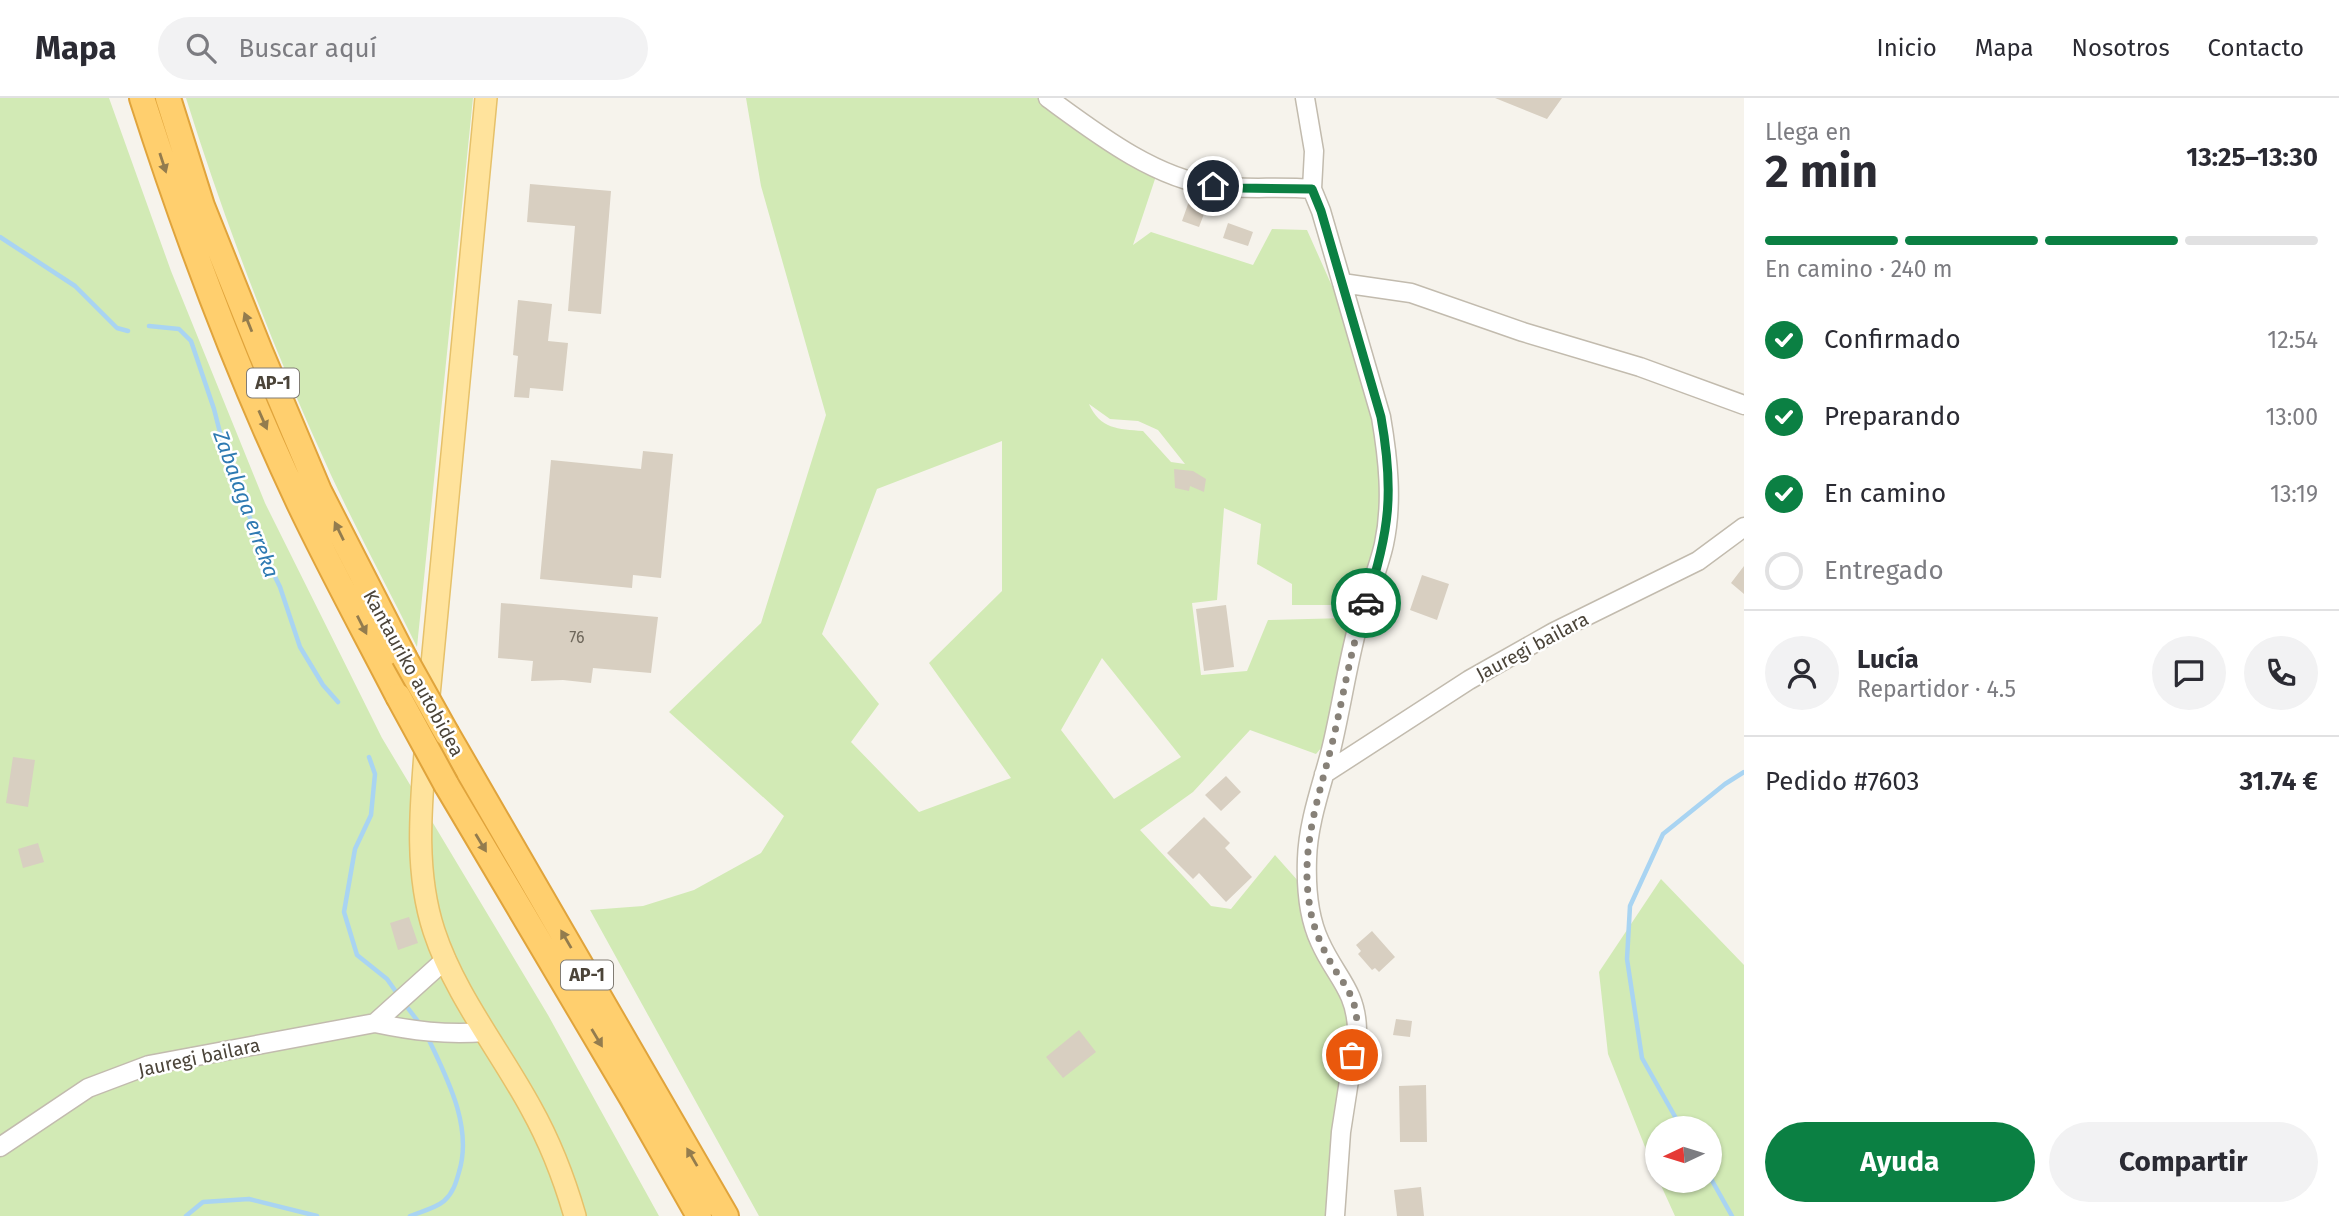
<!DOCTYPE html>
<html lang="es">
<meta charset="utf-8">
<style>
:root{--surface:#fff;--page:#f2f2f3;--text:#2b2b33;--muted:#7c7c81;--line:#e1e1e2;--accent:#0b8043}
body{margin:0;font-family:"Fira Sans",sans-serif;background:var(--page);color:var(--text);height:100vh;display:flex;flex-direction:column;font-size:26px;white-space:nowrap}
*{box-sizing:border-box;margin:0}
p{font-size:23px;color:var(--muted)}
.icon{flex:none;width:38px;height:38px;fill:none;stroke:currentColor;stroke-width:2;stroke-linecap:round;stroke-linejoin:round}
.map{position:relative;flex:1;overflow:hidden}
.side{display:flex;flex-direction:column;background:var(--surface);width:595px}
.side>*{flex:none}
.needle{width:46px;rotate:266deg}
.controls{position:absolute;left:1645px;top:1018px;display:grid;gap:14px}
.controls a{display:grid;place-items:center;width:77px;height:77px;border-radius:50%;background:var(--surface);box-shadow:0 2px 5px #0004;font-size:35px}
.pin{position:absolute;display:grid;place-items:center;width:60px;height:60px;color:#fff;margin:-30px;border:4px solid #fff;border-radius:50%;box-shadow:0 2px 7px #0007}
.courier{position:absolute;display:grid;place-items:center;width:70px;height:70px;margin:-35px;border:5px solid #0b8043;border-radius:50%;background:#fff;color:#222;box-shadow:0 2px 9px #0007}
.overview em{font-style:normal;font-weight:700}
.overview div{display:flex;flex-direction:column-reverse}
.overview{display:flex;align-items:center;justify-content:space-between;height:119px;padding:0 21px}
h1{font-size:46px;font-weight:700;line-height:52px}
.bar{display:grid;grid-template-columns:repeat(4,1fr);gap:10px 7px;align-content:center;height:84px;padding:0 21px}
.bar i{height:9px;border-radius:5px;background:var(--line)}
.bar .selected{background:var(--accent)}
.bar p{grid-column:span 4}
.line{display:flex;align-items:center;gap:18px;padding:0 21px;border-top:2px solid var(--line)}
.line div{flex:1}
.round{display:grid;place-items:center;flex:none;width:74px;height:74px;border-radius:37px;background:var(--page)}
ol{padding:0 21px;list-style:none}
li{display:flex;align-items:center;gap:21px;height:77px}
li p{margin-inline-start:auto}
li .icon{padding:7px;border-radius:50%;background:var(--accent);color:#fff;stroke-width:4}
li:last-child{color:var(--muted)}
li i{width:38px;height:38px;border:4px solid var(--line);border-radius:50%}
.primary-button{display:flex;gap:14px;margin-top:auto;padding:14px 21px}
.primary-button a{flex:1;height:80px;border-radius:42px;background:var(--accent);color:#fff;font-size:28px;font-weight:700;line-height:80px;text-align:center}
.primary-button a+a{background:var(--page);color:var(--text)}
header{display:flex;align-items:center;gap:42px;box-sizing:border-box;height:98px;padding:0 35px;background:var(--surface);border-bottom:2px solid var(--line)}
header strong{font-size:33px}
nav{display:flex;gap:38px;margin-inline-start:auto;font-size:24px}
.search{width:490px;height:63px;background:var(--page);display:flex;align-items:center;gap:18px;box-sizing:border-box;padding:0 24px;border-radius:38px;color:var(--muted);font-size:26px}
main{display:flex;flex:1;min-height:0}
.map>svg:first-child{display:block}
.green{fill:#d2eab5;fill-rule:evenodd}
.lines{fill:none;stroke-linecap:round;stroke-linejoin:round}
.stream{stroke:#a9d4f2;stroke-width:4.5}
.building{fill:#d8cfc1}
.minor-casing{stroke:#c2bbae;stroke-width:21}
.major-casing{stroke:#e6c16a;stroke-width:24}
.highway-casing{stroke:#e0a43c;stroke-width:28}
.minor{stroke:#fff;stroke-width:18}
.major{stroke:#ffe39c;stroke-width:21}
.highway{stroke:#ffcf6e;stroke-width:24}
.highway-bridge-casing{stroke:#e0a43c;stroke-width:28;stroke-linecap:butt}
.highway-bridge{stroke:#ffcf6e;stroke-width:24}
.oneway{fill:#937c4e}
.done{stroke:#878178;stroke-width:7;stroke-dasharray:0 12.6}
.route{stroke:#0b8043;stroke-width:9}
.labels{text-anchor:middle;stroke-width:5;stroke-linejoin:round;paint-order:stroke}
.number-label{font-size:16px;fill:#6e675b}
.shield{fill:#fff;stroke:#817c74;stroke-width:2}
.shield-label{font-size:18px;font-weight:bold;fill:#4b4439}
.street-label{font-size:19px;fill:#4b4439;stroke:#fff}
.water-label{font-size:21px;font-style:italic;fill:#2e7ab2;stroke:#fff}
</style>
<header>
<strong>Mapa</strong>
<div class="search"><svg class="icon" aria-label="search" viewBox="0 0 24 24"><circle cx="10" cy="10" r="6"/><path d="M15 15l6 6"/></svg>Buscar aquí</div>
<nav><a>Inicio</a><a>Mapa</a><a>Nosotros</a><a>Contacto</a></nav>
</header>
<main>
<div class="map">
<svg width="1744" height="1118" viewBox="0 0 1744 1118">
<rect width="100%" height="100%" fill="#f6f3ec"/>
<path class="green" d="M0 0H109L171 173 265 405 382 640 548 917 659 1118H0Z
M186 0H473L417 549C389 492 358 435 331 377 275 255 226 128 186 0Z
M746 0H1038L1068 26 1156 78 1133 147 1151 134 1253 167 1272 131 1307 132 1340 206 1369 304 1381 359 1382 406 1371 464 1360 500 1349 507H1292V486L1257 466 1261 426 1224 410 1217 502 1192 505 1201 577 1247 573 1268 522 1346 520 1351 530 1327 643 1316 656 1250 632 1193 694 1140 732 1211 808 1231 811 1275 757 1299 784 1305 835 1347 906 1348 929 1334 1022 1327 1118H759L590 812 643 808 694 792 761 755 784 718 669 614 761 525 826 317 761 88ZM1089 306 1110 321 1138 323 1158 332 1185 366 1171 364 1143 333C1118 331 1100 331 1089 306ZM1002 343V493L929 565 1011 680 919 714 851 644 879 606 822 536 877 391ZM1102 560 1181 659 1114 701 1061 632Z
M1661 781 1744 867V1118H1675L1659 1083H1710V1031H1657V1079L1608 956 1599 874Z"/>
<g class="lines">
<path class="stream" d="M0 139 75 188 117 230 128 233
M149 228 179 231 191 243 214 311 226 358 264 456 280 489 300 549 323 587 338 604
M369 659 375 676 371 717 355 751 344 814 357 857 387 881 399 898
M404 905 420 926
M1682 1031 1642 960 1627 861 1630 808 1663 736 1725 686 1744 674
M1710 1079 1732 1118
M186 1118 203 1104 249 1101 317 1118
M410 1118C420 1114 436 1110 444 1103 453 1095 456 1085 459 1074 473 1029 447 980 428 940"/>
</g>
<path class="building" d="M1495 0H1562L1547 21Z
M530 86 611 93 601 216 568 213 575 128 527 124Z
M1192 95 1210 99 1204 115 1202 116H1204L1199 129 1182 123Z
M1228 125 1253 134 1248 148 1223 140Z
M518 202 552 206 548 243 568 245 563 293 530 290 529 300 514 299 518 258 513 257Z
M643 353 673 356 661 480 633 477 632 490 540 481 551 362 641 371Z
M1174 371 1193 373 1206 381 1204 394 1190 388 1189 393 1175 390Z
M1744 468V496L1731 485Z
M1422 477 1449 486 1437 522 1410 512Z
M501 505 658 519 651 575 593 570 591 585 563 582 531 583 533 563 498 560Z
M1226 507 1234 569 1204 573 1196 511Z
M13 659 35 662 28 709 6 705Z
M1226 678 1241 694 1221 713 1205 697Z
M1204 719 1230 745 1225 750 1252 779 1226 804 1199 775 1193 781 1167 755Z
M38 745 44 764 23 770 18 751Z
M409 819 418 845 398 852 390 825Z
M1372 833 1395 859 1379 874 1375 870 1372 872 1358 856 1361 853 1356 847Z
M1396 921 1412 923 1410 939 1393 937Z
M1079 932 1096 954 1063 980 1046 959Z
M1426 987 1427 1044H1400L1399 988Z
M1421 1089 1424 1118H1397L1394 1092Z"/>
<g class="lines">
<g class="minor-casing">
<path id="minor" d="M1048 0C1096 35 1154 80 1214 88 1247 92 1279 88 1312 91
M1305 0 1314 53 1312 91 1321 113 1381 319C1388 360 1393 404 1384 446 1378 473 1366 500 1358 527 1347 568 1341 611 1331 652 1322 687 1308 724 1307 761 1306 789 1308 819 1320 844 1335 878 1356 892 1357 931L1341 1034 1335 1118
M1342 185 1411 195 1523 234 1640 269 1744 307
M1324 676 1469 582 1554 534 1698 463 1744 429
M375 925C413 933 446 937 485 934
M0 1049 88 990 149 967 375 925 446 861"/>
</g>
<g class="major-casing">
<path id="major" d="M428 608 486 0
M426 643C421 706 414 772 434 833 455 897 499 951 531 1010 550 1044 564 1080 575 1118"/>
</g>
<g class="highway-casing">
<path id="highway" d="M142 0C186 137 237 274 299 405 330 470 365 534 398 598
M168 0 202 108 260 253 319 393 404 559
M447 636 726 1118
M446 686 632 1000 699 1118"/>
</g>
<use href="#minor" class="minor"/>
<use href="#major" class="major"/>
<use href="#highway" class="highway"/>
<g class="highway-bridge-casing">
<path id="highway-bridge" d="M404 559 447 636
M398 598 446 686"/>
</g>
<use href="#highway-bridge" class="highway-bridge"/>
</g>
<defs><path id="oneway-solid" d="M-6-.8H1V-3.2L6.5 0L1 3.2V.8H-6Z" transform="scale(1.75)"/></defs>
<g class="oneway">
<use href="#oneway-solid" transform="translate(163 65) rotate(72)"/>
<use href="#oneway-solid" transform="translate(248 224) rotate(-112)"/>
<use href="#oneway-solid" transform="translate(263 322) rotate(66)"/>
<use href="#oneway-solid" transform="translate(339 433) rotate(-116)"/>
<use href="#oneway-solid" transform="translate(362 527) rotate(63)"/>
<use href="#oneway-solid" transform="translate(481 745) rotate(59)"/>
<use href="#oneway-solid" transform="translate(566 841) rotate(-120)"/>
<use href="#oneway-solid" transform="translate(597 940) rotate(59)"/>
<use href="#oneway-solid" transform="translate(692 1059) rotate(-120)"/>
</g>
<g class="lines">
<path class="done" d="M1352 957C1355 942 1359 925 1355 910 1352 896 1343 884 1335 872 1322 850 1312 829 1309 803 1301 750 1318 701 1331 650 1343 602 1350 552 1366 505"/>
<path class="route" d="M1213 88 1240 90 1312 91 1321 113 1381 319C1394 392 1390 434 1366 505"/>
</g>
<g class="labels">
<g class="number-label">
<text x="577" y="545">76</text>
</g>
<g class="shield">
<rect x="247" y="270.5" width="52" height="29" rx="5"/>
<rect x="561" y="862.5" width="52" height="29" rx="5"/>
</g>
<g class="shield-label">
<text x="273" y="291">AP-1</text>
<text x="587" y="883">AP-1</text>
</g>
<g class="street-label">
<text transform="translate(1532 548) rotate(-28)" y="7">Jauregi bailara</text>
<text transform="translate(414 575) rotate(61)" y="7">Kantauriko autobidea</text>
<text transform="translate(199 959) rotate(-12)" y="7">Jauregi bailara</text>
</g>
<g class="water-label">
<text transform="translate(246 406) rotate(70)" y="7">Zabalaga erreka</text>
</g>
</g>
</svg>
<div class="controls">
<a><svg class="needle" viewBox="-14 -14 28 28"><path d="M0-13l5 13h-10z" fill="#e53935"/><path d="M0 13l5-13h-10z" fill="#7c7c81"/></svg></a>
</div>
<div class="pin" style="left:1352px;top:957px;background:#ea580c"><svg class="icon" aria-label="bag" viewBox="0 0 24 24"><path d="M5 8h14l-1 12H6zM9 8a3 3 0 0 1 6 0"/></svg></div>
<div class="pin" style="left:1213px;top:88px;background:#1f2937"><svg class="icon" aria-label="home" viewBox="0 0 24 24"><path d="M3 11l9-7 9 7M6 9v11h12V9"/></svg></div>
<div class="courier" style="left:1366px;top:505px"><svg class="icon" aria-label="car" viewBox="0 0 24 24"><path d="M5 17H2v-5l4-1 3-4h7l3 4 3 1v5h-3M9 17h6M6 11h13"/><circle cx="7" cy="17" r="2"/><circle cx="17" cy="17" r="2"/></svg></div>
</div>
<section class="side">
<div class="overview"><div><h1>2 min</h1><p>Llega en</p></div><em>13:25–13:30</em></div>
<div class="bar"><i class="selected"></i><i class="selected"></i><i class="selected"></i><i></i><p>En camino · 240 m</p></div>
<ol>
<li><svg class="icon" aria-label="check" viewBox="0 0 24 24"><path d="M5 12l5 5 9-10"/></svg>Confirmado<p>12:54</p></li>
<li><svg class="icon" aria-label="check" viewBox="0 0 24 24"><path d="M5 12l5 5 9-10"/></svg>Preparando<p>13:00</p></li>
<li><svg class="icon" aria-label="check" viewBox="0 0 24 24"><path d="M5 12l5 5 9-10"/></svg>En camino<p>13:19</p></li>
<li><i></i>Entregado</li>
</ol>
<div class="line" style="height:126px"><a class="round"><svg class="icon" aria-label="person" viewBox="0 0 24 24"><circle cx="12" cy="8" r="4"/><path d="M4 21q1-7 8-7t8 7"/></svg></a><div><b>Lucía</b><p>Repartidor · 4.5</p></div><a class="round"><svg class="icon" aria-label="chat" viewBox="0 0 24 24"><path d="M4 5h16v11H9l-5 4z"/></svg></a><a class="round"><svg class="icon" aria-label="phone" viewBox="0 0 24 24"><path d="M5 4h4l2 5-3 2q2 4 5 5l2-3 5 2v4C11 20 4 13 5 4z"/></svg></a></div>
<div class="line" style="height:91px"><div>Pedido #7603</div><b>31.74 €</b></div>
<div class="primary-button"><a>Ayuda</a><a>Compartir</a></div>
</section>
</main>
